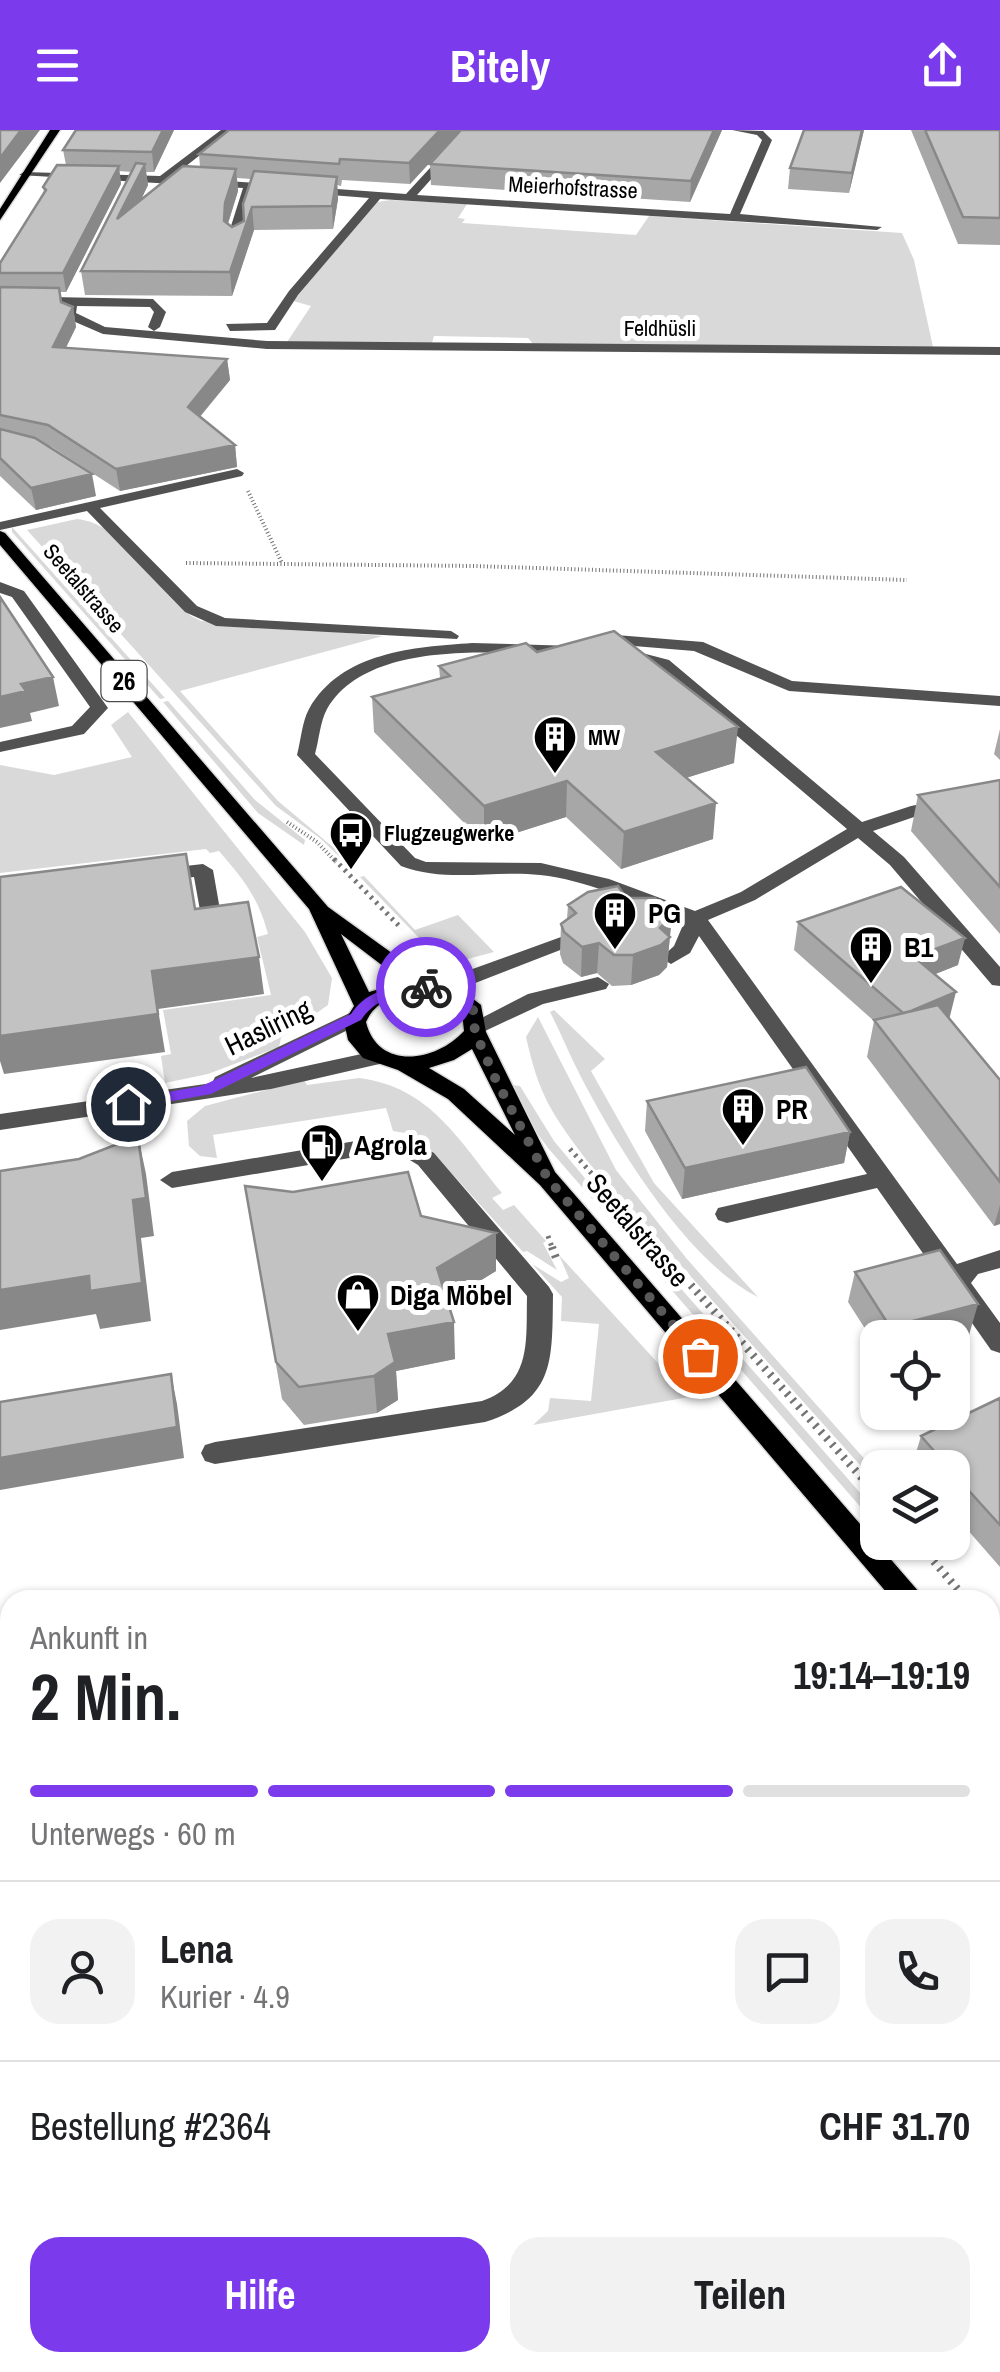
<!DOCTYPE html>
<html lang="de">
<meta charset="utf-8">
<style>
:root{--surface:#fff;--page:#f2f2f2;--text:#202124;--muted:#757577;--line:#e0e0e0;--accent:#7c3aed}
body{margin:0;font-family:"Archivo Narrow",sans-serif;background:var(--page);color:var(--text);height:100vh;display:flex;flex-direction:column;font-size:38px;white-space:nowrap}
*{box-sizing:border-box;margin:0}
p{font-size:32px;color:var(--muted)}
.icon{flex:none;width:55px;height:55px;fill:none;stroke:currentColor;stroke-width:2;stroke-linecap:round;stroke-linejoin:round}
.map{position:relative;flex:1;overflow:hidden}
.details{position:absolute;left:0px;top:1460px;width:1000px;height:782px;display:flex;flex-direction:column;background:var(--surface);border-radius:30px 30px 0 0;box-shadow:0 2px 8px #0004}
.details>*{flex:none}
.fabs{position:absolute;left:860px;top:1190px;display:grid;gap:20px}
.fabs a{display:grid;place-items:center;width:110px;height:110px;border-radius:20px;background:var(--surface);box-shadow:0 2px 8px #0004;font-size:50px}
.pin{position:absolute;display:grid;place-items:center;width:85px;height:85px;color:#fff;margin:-42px;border:5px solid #fff;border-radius:50%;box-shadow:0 2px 10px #0007}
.courier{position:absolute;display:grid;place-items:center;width:100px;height:100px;margin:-50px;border:8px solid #7c3aed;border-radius:50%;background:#fff;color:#222;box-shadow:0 2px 12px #0007}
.headline em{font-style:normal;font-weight:800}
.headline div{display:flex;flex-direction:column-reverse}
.headline{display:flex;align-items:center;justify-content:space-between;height:170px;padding:0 30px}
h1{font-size:65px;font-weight:800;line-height:75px}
.bar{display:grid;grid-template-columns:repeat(4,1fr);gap:15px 10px;align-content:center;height:120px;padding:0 30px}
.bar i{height:12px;border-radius:8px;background:var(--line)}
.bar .active{background:var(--accent)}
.bar p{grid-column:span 4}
.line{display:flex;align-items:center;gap:25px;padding:0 30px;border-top:2px solid var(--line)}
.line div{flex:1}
.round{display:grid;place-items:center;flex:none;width:105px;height:105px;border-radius:30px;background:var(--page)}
.button{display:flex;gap:20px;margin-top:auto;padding:20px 30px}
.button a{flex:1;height:115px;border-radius:30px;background:var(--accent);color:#fff;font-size:40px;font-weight:800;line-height:115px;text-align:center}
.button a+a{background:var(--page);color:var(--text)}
header{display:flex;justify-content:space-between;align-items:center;height:130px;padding:0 30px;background:var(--accent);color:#fff;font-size:45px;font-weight:800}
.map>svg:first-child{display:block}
.green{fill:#d9d9d9}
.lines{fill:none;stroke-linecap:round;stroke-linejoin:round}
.major-casing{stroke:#dbdbdb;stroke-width:3}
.path-far2{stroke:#747474;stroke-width:4;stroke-dasharray:1 2.5;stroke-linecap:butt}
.path-far1{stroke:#747474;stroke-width:5;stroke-dasharray:2.5 5;stroke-linecap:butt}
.path{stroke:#747474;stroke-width:8;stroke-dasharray:2.5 6;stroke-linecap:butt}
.minor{fill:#525252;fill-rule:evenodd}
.major{fill:#000;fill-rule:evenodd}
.wall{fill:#a7a7a7;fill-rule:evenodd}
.shaded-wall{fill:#888}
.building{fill:#c2c2c2;stroke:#888;stroke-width:2.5}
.route{fill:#7c3aed}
.done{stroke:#595959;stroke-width:10;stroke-dasharray:0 18}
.labels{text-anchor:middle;stroke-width:10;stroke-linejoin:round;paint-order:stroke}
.far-street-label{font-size:22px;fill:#000;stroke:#fff}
.far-poi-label{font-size:22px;font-weight:bold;fill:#000;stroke:#fff;text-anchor:start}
.shield{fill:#fff;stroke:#4c4c4c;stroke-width:2.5}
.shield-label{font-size:25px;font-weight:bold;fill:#000}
.poi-label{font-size:28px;font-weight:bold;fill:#000;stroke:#fff;text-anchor:start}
.street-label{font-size:28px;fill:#000;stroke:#fff}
</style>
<header><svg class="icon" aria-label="menu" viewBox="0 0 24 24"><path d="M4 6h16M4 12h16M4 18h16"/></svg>Bitely<svg class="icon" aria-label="share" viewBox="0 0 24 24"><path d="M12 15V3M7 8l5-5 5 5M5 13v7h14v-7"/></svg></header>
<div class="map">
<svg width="1000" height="2242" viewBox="0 0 1000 2242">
<rect width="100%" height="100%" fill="#fff"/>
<path class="green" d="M391 70 467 74 458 88 465 89 462 93 636 105 649 86 902 103 914 130 933 217 534 215 528 208 434 206 431 216 287 212 311 176 293 171 377 72Z
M77 389C121 393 162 455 191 486L201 491 383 506 180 561 278 671 353 734 349 736 321 709 276 676 27 400Z
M12 397 165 568 160 569 12 402Z
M168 571 255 670 305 710 304 715 258 683 163 572Z
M128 582 305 802 332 848 328 875 281 908 279 917 208 944 165 953 161 926 171 924 163 880 271 865 257 807 268 804C258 767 244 750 219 721L210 723 206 719 0 743V635L54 645 132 627 111 595Z
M364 746 415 800 458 785 494 822 460 831 421 810 360 747Z
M554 880 605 929 591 941 654 1053 758 1167C687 1132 616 1015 580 945 569 924 561 903 550 882Z
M538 887 616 1040 687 1129 877 1343V1354L588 1032C552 984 539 966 526 907Z
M359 948C431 957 459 1011 502 1063L492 1068 503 1080 514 1075 546 1111 543 1113 557 1140 527 1121 523 1122 417 1005 393 1001 386 978 213 1005 217 1028 200 1026 189 1016 187 991 205 976 304 950 307 955Z
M512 955 520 956 554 1011 599 1065 877 1382V1396L548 1018 529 992Z
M559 1125 689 1267 533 1295 548 1281 550 1268 591 1271 599 1194 561 1191 562 1167 532 1134 561 1152 569 1148Z"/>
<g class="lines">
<g class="major-casing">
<path id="major" d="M50 0H60L0 90V79Z
M0 401 5 403 328 777 432 852 458 857 481 875 486 902 555 1042 926 1470H893L540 1055 448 969 398 940 363 928 348 910 344 892 354 876 309 779 0 415ZM341 804 404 852 369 862ZM425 864 443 867 462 882 464 901C436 932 378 941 366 892 377 868 400 864 425 864ZM472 919 515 1005 464 959 429 938 454 930Z
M990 1548 1000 1552V1588L990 1584Z"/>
</g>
<path class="path-far2" d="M248 361 282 433
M186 433 474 436 907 450
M287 692 317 712 336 732"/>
<path class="path-far1" d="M334 729 402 799
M570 1019 659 1120
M548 1106 553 1120"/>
<path class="path" d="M552 1117 556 1128
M657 1117 878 1366
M917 1412 967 1470
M990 1497 1000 1509"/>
<path class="minor" d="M221 0H232L172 47 406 64 465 0H475L417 65 730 84 762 10 757 5 732 0 763 1 772 10 740 84 882 97 877 100 380 69 298 165 275 200 230 201 226 194 267 193 289 161 369 68 253 59 241 96 242 114 236 117 230 114 231 96 243 58 19 45 24 42 160 46Z
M0 166 153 169 166 182 160 197 154 201 148 197 154 182 150 177 77 176 76 183 105 197 267 211 1000 217V225L267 219 103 204 66 188V174H0Z
M237 339 244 343 242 346 100 378 197 476 225 488 451 501 459 506 457 509 216 496 185 482 87 381 0 400V392Z
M0 452 24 461 108 578 84 604 0 622V612L72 596 90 577 12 467 0 463Z
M616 505 703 512 792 551 1000 566V576L789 561 694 521 610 514 608 510Z
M472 513 574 516 582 521 574 526C503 523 369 507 327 579 320 592 319 610 315 624L415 728 426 732 541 733 609 749 695 781 741 762 847 699 657 538 613 526 611 522 619 517 669 530 862 692 911 676 1000 658V670L917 686 873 701 904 727 1000 837V856L992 855 890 735 858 708 755 770 708 790 957 1134 1000 1120V1138L978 1144 971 1153 1000 1193V1223L991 1220 877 1058 727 1093 718 1090 715 1084 718 1078 867 1044 699 806 690 823 671 834 661 828 674 816 683 795 675 793 673 787C631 771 586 750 540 745 494 740 445 753 401 736L297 625C301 610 302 592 309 579 341 522 414 517 472 513Z
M203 734 213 740 223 797 213 803 203 797 194 747 159 751 149 745 159 739Z
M561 807 568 809 571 813 568 817 447 864H431L428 859 431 854Z
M598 847 609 854 606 859 543 874 485 901 477 903 466 896 528 864Z
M356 880 367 887 364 892 251 948 380 920 388 922 391 927 388 932 271 959 0 1000V984L212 953 215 947Z
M385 1006 414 1011 434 1023 549 1157 553 1164C552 1230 556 1269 485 1292L215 1334 205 1331 201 1323 205 1315 215 1312 482 1271C532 1253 526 1212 527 1166L418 1035 400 1024 385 1022 172 1058 160 1050 172 1042Z
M1000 2162V2207L990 2211V2166Z
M915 2232H962L958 2242H911Z"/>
<use href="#major" class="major"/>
</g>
<path class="wall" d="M76 0H174L154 42H146L148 55 141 70 200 37 199 24 229 0H460L410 54 342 50 341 56 337 55 338 69 333 99 254 100 232 166 85 165 81 141 132 42 119 41 121 54 66 162H60L61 172 73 177 76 197 66 218 227 229 230 250 200 287 235 315 237 337 120 361 52 317 48 316 96 366 36 380 0 346V133L44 63 43 57 66 35 63 20ZM237 48 251 49 244 91 232 97 228 94 238 61Z
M461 0H722L690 72 431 55 430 34Z
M864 0 849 63 788 59 790 38Z
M911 0H1000V115L958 114Z
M537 522 734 633 686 648 713 709 621 739 566 687 484 713 374 602 372 567 440 548 439 536Z
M1000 599V630L994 624Z
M1000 650V804L911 701 918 665Z
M626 768 672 785 667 837 659 845 631 855 612 856 597 843 581 847 563 833 560 824 561 794 567 789 568 775Z
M798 792 958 835 935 844 950 889 1000 950V1094L994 1096 867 927 874 891 794 820Z
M647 971 850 1002 844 1033 682 1069 645 1001Z
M245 1056 421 1086 496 1141 447 1171 455 1229 396 1241 398 1270 377 1283 304 1295 282 1269Z
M855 1142 969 1205 952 1209V1208H878V1219L848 1172Z
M1000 1268V1437L952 1382V1338H913L912 1336 921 1306Z"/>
<path class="shaded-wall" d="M21 0H40L0 53V28Z
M163 0H174L154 42 152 22Z
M440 0H460L410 54 409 33Z
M714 0H722L690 72 691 51Z
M862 0H864L849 63 852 43Z
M145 34 148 55 120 112 117 89Z
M119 36 121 54 66 162 63 143Z
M236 39 238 61 227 96 224 91 225 73Z
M337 47 338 69 333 99 332 76Z
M252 77 254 100 232 166 230 142Z
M73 177 76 197 56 237 53 217Z
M227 229 230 250 190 298 188 277Z
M235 315 237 337 120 361 116 339Z
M92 344 96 366 36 380 31 358Z
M53 547 59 576 30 583 32 591 0 598V567L21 554Z
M738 597 734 633 653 658 656 622Z
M567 651 566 687 484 713V676Z
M716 673 713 709 621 739 624 702Z
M672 785 667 837 659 845 631 855 633 825Z
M965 808 958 835 908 855 914 827Z
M599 813 597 843 581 847 582 817Z
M259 827 264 864 158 879 165 922 4 944 0 931V906L152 841Z
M956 862 949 890 904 884Z
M850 1002 844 1033 682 1069 685 1038Z
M138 1006 146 1044 154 1106 141 1108 151 1191 100 1199 96 1184 0 1200V1160L133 1070Z
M1000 1075V1094L994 1096Z
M496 1103V1141L439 1176 437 1138Z
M978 1174 969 1205 952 1209V1208H888L890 1197Z
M454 1192 455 1229 396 1241 398 1270 377 1283 374 1246 388 1204Z
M171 1244 177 1274 184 1328 0 1360V1328Z"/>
<path class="building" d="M0 0H21L0 28Z
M76 0H163L152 22 63 20Z
M229 0H440L409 33 340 29 339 34 199 24Z
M461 0H714L691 51 430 34Z
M804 0H862L852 43 790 38Z
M925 0H1000V88L963 87Z
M136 33 145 34 117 89 183 36 236 39 225 73 224 91 232 97 244 91 243 74 254 41 337 47 332 76 252 77 230 142 81 141Z
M57 35 119 36 63 143H0V133L46 60 43 57Z
M0 157 59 158 61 172 73 177 53 217 227 229 188 277 235 315 116 339 48 295 0 285Z
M0 299 35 308 92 344 31 358 0 328Z
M0 467 53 547 21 554 26 561 0 567Z
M614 501 738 597 656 622 716 673 624 702 567 651 484 676 372 567 450 546 439 536 526 513 537 522Z
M1000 650V757L918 665Z
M186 724 195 779 248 772 259 827 152 841 158 884 0 906V747Z
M618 756 626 768H655L672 785 660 798 670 807 661 815 633 825H614L599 813 582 817 564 802 561 794 576 783 568 775 588 762Z
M901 757 965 808 914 827 956 862 911 881 903 883 798 792Z
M938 875 1000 950V1052L874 890Z
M806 937 850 1002 685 1038 647 971Z
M138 1006 146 1068 133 1070 142 1153 90 1161 89 1146 0 1160V1041L79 1029Z
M408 1042 421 1086 496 1103 437 1138 454 1192 388 1204 395 1232 374 1246 299 1257 276 1232 245 1056 293 1062Z
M940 1120 978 1174 890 1197 855 1142Z
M171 1244 177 1297 0 1328V1272Z
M1000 1268V1395L952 1342V1338H949L921 1306Z"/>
<path class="route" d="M426 853 431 854V860C402 866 379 864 361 890L211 964 128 979 121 974 128 969 202 956 351 884C369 857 396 857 426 853Z"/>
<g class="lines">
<path class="done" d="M426 857 450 862 473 880 475 902 496 950 548 1049 700 1226"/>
</g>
<defs>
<g id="building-pin" transform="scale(2.25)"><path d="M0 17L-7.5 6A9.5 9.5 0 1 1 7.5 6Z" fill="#000" stroke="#fff"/><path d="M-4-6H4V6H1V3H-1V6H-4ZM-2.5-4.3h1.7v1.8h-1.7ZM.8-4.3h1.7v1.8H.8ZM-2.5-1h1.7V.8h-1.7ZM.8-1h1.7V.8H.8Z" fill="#fff"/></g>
<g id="bus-pin" transform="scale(2.25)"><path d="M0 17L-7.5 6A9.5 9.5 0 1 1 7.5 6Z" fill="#000" stroke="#fff"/><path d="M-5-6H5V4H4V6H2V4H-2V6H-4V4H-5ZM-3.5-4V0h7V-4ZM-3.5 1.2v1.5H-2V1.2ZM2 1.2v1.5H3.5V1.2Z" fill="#fff"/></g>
<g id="fuel-pin" transform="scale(2.25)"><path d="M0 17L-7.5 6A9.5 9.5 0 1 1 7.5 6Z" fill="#000" stroke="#fff"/><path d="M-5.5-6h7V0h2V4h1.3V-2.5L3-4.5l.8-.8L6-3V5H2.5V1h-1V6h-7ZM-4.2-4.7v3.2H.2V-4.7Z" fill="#fff"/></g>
<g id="shop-pin" transform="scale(2.25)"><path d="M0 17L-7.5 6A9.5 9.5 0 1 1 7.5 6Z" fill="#000" stroke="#fff"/><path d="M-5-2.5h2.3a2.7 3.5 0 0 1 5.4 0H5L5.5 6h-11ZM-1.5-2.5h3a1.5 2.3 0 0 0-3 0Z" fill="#fff"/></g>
</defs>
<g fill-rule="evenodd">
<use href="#building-pin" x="555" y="607"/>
<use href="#bus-pin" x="351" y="703"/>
<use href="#building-pin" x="615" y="783"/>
<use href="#building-pin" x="871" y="817"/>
<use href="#building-pin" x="743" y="979"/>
<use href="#fuel-pin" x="322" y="1015"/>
<use href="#shop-pin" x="358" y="1165"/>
</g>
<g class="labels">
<g class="far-street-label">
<text transform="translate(573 57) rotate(3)" y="8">Meierhofstrasse</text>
<text x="660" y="206">Feldhüsli</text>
<text transform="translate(84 458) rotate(49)" y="8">Seetalstrasse</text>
</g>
<g class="far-poi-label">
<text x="588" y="615">MW</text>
<text x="384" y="711">Flugzeugwerke</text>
</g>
<rect class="shield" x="101.5" y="531" width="45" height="40" rx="8"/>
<g class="shield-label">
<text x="124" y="560">26</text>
</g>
<g class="poi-label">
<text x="648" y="793">PG</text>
<text x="904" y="827">B1</text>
<text x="776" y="989">PR</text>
<text x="354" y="1025">Agrola</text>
<text x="390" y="1175">Diga Möbel</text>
</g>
<g class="street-label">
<text transform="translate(268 897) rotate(-26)" y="10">Hasliring</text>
<text transform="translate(638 1100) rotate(49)" y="10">Seetalstrasse</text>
</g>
</g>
</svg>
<div class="fabs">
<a><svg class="icon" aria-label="locate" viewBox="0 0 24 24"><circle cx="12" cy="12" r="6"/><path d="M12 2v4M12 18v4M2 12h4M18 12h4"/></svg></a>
<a><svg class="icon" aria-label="layers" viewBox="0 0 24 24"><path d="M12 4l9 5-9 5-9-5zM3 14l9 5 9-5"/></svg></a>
</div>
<div class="pin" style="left:700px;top:1226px;background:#ea580c"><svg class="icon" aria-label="bag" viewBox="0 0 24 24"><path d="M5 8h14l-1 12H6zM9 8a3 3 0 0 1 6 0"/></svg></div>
<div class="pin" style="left:128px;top:974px;background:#1f2937"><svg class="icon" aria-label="home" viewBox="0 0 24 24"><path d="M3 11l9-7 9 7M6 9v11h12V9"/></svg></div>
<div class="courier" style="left:426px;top:857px"><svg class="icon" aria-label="bike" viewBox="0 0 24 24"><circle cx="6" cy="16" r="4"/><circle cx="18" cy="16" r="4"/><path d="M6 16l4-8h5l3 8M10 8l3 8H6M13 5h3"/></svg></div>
<section class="details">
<div class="headline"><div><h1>2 Min.</h1><p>Ankunft in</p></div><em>19:14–19:19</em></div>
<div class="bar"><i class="active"></i><i class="active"></i><i class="active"></i><i></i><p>Unterwegs · 60 m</p></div>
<div class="line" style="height:180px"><a class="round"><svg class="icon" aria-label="person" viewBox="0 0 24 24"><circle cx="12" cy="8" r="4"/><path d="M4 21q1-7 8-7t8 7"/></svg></a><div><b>Lena</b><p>Kurier · 4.9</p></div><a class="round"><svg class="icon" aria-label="chat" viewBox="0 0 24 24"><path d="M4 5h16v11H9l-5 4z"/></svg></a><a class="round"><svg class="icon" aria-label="phone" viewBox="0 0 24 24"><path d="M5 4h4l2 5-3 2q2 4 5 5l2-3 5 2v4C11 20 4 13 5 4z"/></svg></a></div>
<div class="line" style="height:130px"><div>Bestellung #2364</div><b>CHF 31.70</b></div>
<div class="button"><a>Hilfe</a><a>Teilen</a></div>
</section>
</div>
